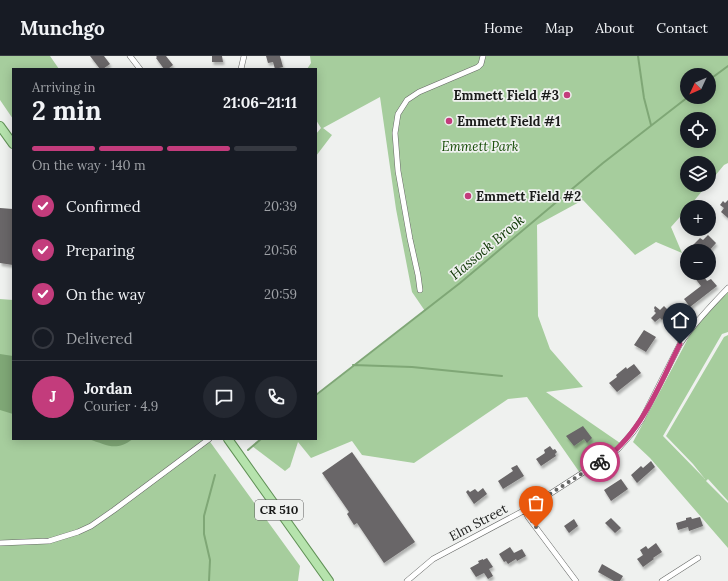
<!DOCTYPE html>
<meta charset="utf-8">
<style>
:root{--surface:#171b24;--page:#242831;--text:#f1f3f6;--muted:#9ea1a6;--line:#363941;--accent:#c33c7c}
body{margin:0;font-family:Lora,serif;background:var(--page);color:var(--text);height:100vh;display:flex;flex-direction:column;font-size:15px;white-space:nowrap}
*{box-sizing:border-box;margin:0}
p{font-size:13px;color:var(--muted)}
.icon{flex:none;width:22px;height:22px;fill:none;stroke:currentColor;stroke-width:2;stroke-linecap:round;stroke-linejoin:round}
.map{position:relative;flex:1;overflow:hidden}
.details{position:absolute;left:12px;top:12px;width:305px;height:372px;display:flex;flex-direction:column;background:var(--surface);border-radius:0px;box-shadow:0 2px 10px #0003}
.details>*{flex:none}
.needle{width:26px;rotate:226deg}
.buttons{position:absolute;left:680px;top:12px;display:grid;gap:8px}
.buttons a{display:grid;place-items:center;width:36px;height:36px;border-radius:50%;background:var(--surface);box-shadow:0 2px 10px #0003;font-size:20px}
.pin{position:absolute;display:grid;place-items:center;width:34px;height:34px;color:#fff;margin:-41px -17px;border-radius:50% 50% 50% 0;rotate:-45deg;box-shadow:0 0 4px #0007}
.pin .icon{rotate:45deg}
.courier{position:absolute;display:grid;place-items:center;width:40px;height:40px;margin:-20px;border:3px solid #c33c7c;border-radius:50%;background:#fff;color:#222;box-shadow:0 1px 5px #0007}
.overview em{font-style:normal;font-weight:700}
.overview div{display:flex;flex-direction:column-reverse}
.overview{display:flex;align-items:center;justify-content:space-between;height:68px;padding:0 20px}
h1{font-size:26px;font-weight:700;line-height:30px}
.bar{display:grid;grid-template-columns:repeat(4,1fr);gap:6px 4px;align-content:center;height:48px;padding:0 20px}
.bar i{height:5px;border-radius:3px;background:var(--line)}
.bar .on{background:var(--accent)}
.bar p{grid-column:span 4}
.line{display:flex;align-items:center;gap:10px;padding:0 20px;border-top:1px solid var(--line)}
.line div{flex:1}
.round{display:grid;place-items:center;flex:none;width:42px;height:42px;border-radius:21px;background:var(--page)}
ol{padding:0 20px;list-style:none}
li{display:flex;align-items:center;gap:12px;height:44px}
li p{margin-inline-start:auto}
li .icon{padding:4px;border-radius:50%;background:var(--accent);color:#fff;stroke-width:4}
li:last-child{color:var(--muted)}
li i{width:22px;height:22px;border:2px solid var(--line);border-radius:50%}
header{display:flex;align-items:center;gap:24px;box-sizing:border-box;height:56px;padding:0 20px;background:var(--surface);border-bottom:1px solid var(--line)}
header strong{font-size:19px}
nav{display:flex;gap:22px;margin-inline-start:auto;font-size:14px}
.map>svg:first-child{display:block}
.green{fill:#a6cd9d;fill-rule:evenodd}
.water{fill:#7fa776}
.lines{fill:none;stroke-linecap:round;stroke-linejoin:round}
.stream{stroke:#7fa776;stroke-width:2}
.building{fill:#696667;filter:url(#shadow)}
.street-casing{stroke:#656765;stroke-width:6}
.primary-casing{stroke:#609156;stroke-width:10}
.street{stroke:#fff;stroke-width:5}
.primary{stroke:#b6e3ad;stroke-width:8}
.done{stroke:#656665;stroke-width:4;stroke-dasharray:0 7.2}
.route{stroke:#c33c7c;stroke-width:5}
.poi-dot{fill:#c33c7c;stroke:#eff1ef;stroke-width:1.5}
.labels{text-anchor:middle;stroke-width:3.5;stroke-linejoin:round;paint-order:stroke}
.shield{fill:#eff1ef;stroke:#5a5b5a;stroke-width:1}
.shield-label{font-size:12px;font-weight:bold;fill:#1a1b1a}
.poi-label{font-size:13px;font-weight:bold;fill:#1a1b1a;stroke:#eff1ef;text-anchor:start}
.park-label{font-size:13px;font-style:italic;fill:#164c06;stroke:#eff1ef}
.street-label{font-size:13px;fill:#1a1b1a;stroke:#eff1ef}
.water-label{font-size:14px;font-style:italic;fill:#0d3603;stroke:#eff1ef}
</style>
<header>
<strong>Munchgo</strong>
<nav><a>Home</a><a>Map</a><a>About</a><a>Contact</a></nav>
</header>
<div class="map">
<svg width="728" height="525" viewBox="0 0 728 525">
<defs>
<filter id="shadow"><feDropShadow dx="1.5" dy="3" stdDeviation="1" flood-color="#0004"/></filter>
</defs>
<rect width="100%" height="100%" fill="#eff1ef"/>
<path class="green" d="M0 0H50L59 13H13V63L0 44Z
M310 0H728V107L724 109 709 127V107H687V129H707L689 151H687V153L671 171 682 197 656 186 635 199 583 144 537 169 538 260 550 293 583 331 546 336 620 387 601 404 580 417 527 341 508 343 414 407 362 399 352 385 311 402 298 386 290 411 285 415 252 390 261 383H316V340L425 255 412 236 396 153 380 41 323 72 332 79 316 100V78L321 72 316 64V13H307L311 7ZM687 19H709V41H687ZM687 63H709V85H687Z
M728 231V276L722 278 663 380 705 423 693 408 666 380 724 281 728 279V445L708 423 706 425 728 447V492L650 402 633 386 700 260Z
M0 243 13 244V383H208L300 510 298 525H0Z"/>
<path class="water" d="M0 298 13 300V358L0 354Z
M88 383H133C115 396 108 389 88 383Z"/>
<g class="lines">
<path class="stream" d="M638 0 644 42 651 69
M709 24 728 10
M353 309 412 311 502 320
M316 339 460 227 603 107 688 41
M248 394 261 383
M209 525 210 504 204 478V460L215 419"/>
</g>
<path class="building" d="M90 0H104L110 8 103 13H100Z
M156 0H166L173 9 168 13H164L156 2 157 1Z
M212 0H222L223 6H212Z
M266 0H280L283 11 275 13 273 6 268 7Z
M728 144V162L721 156 724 152 720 149 723 145 725 147Z
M0 152 13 153V209L0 207Z
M708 179 716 187 709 195H696L693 189 700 182 703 184Z
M691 217H701L707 225 711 223 717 230 690 251 684 243 701 230Z
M655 250 660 254 664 250 670 256 662 264 660 262 655 266 651 262 656 257 654 255 655 254 654 252Z
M644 274 656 281 646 296 634 289Z
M634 308 641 317 617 336 609 327 617 321 616 319 626 311 627 313Z
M583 370 592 382 587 387 584 383 574 390 566 380Z
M550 390 553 394 555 393 557 396 555 398 556 400 541 410 536 403 545 397 544 394Z
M352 396 415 486 384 507 357 467 354 469 347 458 349 456 322 417Z
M651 405 655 411 637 427 631 419 641 410 643 412Z
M517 409 524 420 503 433 498 425 513 415 511 412Z
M621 423 628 433 611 445 604 434Z
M483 432 487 438 474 448 466 436 468 434 470 436 475 433 478 436Z
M691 461 692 463 700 461 703 470 689 475 688 471 678 474 676 467 686 464V462Z
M611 462 621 472 615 477 605 467Z
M574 463 578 470 569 477 564 470Z
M656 487 662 496 653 502 654 503 643 511 637 503 643 499 640 494 646 490 648 493Z
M510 491 514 497 522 493 526 500 517 505 516 503 508 508 506 505 504 506 499 498Z
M487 502 493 511 489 513 493 520 488 523 484 517 476 521 470 512 479 507 478 505 483 503V504Z
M602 508 623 520 620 525H614L598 516Z"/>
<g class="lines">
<g class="street-casing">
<path id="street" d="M130 0 140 13
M241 13 244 0
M420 234 418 219 410 183 398 115 395 77 398 58 407 44 419 36 478 11 481 8 483 0
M525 454 528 461 576 525
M0 487 49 485 78 476 91 470 114 454 209 383
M407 525 433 503 525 454 604 403 618 393 633 376 642 363 680 288C694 267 711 250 728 232
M662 525 698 502"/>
</g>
<g class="primary-casing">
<path id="primary" d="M0 70 13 88
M228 383 329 525"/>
</g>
<use href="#street" class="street"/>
<use href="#primary" class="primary"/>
</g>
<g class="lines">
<path class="done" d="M536 471 525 454 600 406"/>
<path class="route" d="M600 406C640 381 659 329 680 288"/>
</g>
<g class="poi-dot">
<circle cx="567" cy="39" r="4"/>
<circle cx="449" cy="65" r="4"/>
<circle cx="468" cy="140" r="4"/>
</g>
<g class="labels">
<rect class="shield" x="255" y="444" width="48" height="20" rx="3"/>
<g class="shield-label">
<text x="279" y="458">CR 510</text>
</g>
<g class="poi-label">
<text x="559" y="44" text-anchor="end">Emmett Field #3</text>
<text x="457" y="70">Emmett Field #1</text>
<text x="476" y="145">Emmett Field #2</text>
</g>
<g class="park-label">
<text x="480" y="95">Emmett Park</text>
</g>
<g class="street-label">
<text transform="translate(478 466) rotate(-28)" y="5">Elm Street</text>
</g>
<g class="water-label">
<text transform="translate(487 191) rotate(-40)" y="5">Hassock Brook</text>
</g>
</g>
</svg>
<div class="buttons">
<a><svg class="needle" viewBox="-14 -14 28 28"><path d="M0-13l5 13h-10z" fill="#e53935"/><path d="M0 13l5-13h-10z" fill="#9ea1a6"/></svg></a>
<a><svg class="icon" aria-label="locate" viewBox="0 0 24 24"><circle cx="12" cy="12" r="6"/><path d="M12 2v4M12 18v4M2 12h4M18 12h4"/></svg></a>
<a><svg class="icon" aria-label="layers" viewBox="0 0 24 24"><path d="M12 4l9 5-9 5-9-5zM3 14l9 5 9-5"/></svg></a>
<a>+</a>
<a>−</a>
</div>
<div class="pin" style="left:536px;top:471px;background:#ea580c"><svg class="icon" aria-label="bag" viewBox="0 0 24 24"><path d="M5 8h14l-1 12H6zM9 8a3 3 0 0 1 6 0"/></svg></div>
<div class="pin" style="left:680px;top:288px;background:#1f2937"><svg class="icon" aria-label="home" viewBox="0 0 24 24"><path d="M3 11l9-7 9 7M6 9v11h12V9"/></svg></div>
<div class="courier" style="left:600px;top:406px"><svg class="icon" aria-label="bike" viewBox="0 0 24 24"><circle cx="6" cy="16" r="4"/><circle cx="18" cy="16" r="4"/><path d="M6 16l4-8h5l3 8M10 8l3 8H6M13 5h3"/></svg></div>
<section class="details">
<div class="overview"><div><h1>2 min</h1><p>Arriving in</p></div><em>21:06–21:11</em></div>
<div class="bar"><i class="on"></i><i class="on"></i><i class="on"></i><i></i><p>On the way · 140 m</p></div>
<ol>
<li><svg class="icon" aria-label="check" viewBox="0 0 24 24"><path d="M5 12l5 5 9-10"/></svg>Confirmed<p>20:39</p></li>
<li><svg class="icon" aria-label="check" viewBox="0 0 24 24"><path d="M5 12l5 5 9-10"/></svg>Preparing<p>20:56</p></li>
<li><svg class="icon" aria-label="check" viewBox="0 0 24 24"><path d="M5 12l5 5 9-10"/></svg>On the way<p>20:59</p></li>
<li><i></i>Delivered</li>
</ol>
<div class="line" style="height:72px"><b class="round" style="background:var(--accent);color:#fff">J</b><div><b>Jordan</b><p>Courier · 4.9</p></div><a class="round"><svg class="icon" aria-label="chat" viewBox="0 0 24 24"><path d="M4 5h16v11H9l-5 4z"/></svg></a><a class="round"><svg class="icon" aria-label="phone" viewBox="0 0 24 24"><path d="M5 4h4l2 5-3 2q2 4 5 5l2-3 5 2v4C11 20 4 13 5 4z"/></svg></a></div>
</section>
</div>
